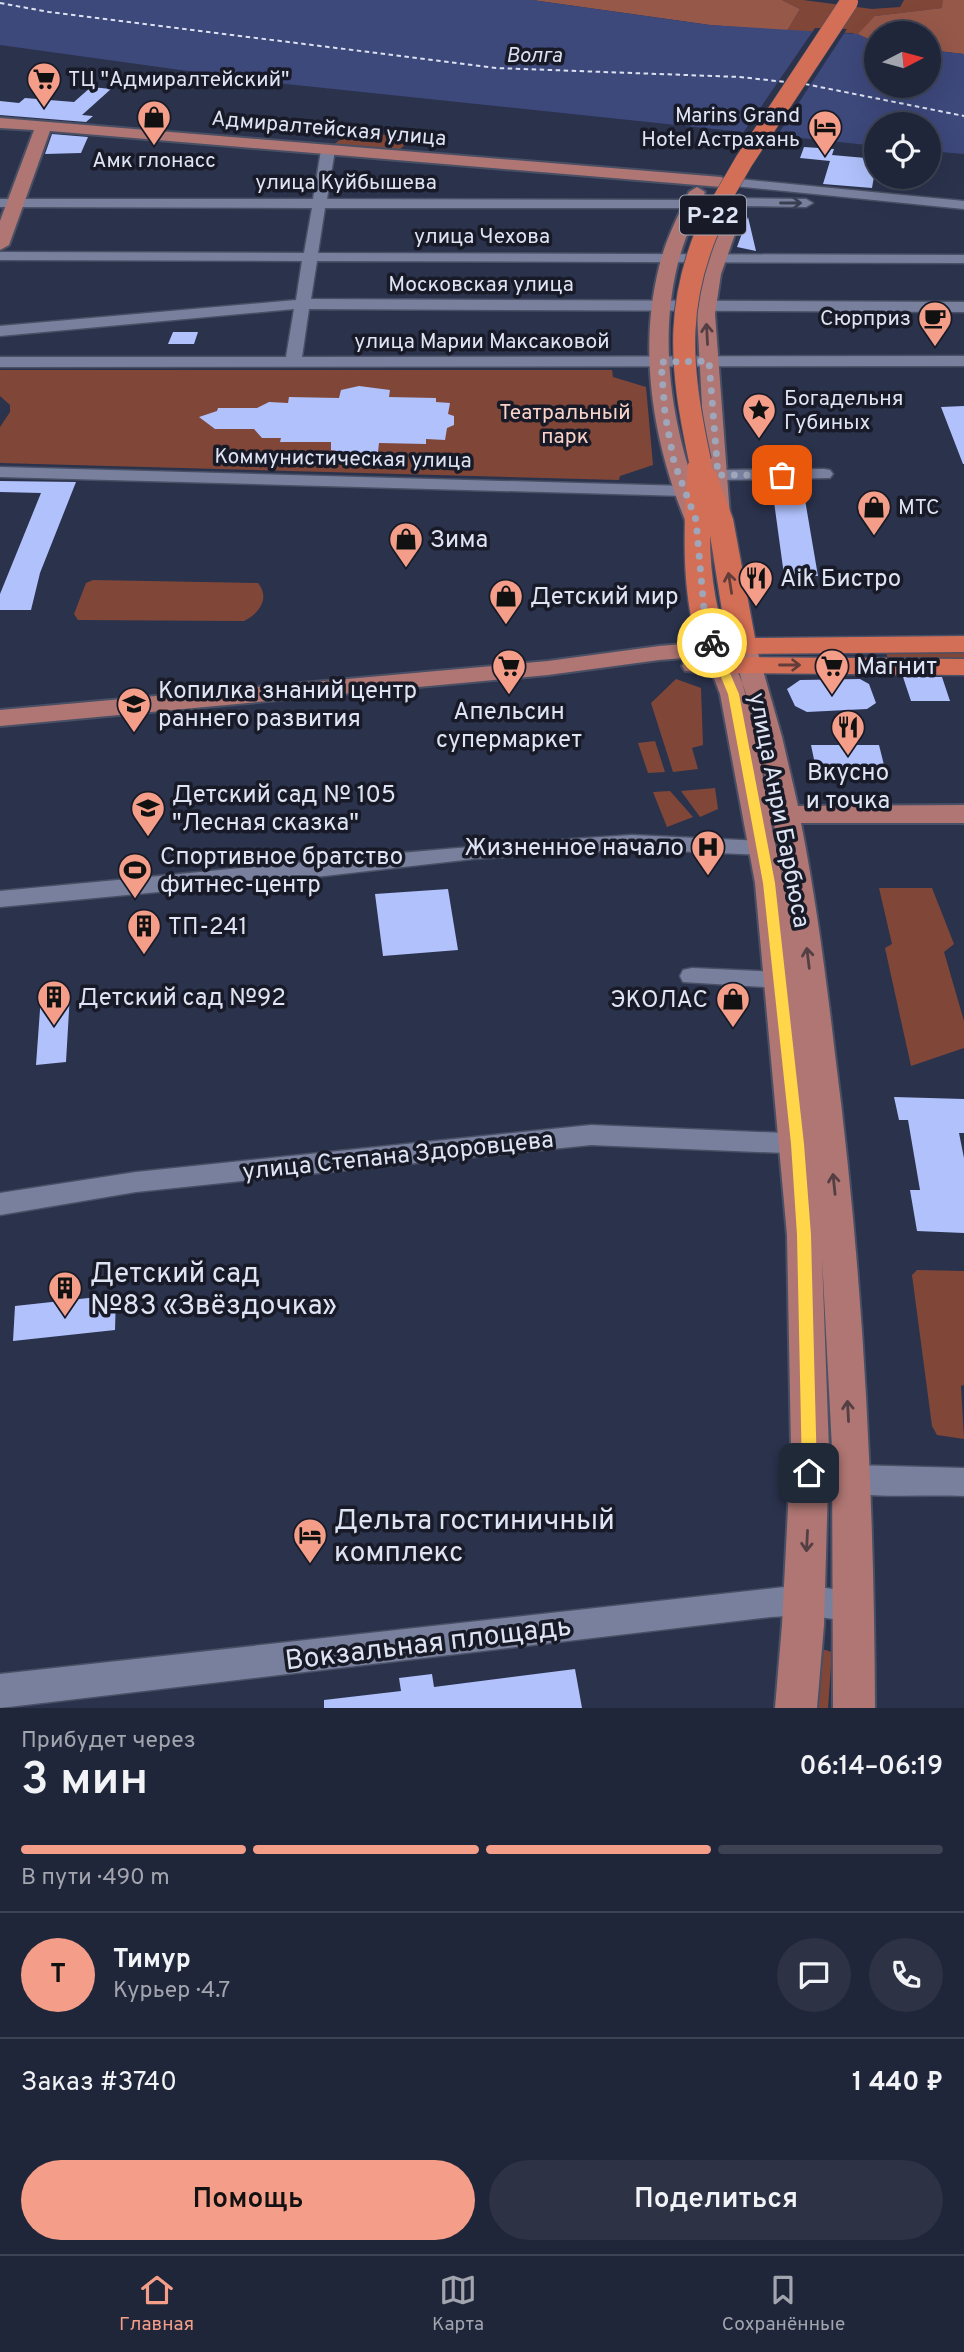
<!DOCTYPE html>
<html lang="ru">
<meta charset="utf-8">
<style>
:root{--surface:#202639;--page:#2d3244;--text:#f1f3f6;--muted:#a2a5ae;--line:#3d4353;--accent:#f49e89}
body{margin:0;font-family:Overpass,sans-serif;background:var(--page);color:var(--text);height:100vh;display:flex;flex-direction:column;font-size:26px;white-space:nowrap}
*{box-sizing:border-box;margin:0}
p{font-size:23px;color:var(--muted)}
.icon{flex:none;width:38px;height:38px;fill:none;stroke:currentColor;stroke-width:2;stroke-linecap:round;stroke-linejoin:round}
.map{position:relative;height:1708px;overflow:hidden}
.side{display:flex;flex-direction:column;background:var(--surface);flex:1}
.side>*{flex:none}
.needle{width:46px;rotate:84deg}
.fabs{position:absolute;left:864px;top:21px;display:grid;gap:14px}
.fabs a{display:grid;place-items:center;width:77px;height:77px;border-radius:50%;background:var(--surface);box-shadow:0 7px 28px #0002,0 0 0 2px var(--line);font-size:35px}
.pin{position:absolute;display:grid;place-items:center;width:60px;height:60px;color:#fff;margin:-30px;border-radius:14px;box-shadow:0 4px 10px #0006}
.courier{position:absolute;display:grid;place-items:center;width:70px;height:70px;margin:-35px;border:5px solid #ffd54a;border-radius:50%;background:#fff;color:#222;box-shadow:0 2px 9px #0007}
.headline em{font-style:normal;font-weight:600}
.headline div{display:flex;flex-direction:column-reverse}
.headline{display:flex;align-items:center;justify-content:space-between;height:119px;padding:0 21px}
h1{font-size:46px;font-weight:600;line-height:52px}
.bar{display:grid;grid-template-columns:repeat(4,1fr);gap:10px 7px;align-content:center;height:84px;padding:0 21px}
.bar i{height:9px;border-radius:5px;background:var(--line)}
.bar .selected{background:var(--accent)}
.bar p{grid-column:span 4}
.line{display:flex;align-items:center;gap:18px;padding:0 21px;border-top:2px solid var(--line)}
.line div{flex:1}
.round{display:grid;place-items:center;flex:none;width:74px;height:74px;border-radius:37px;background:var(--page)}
.action{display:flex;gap:14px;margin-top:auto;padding:14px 21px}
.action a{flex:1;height:80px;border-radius:42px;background:var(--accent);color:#111;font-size:28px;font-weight:600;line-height:80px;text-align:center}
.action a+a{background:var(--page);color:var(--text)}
.tab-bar{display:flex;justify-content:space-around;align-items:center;height:98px;border-top:2px solid var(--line);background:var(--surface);font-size:19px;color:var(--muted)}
.tab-bar a{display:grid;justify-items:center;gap:4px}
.tab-bar .selected{color:var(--accent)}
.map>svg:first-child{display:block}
.green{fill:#804739}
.forest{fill:#965849}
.water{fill:#3d487b}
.pier{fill:#2b324c}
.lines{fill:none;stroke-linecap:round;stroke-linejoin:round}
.ferry{stroke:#dce1f2;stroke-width:2;stroke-dasharray:4.5 3.5;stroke-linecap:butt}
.building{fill:#b0c1fc}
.minor-casing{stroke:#494f64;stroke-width:3}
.major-casing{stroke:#494f64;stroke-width:4}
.highway-casing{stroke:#494f64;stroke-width:3}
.minor{fill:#78809e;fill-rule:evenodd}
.major{fill:#af7673;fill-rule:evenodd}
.highway{fill:#d46f57;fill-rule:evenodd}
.highway-bridge-far1-casing{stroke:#494f64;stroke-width:19;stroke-linecap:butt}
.highway-bridge-casing{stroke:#494f64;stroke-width:24;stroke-linecap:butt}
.highway-bridge-far1{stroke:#d46f57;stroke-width:18}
.highway-bridge{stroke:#d46f57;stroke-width:22}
.oneway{stroke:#3a3e51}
.oneway2{stroke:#543f45}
.oneway3{stroke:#633d3a}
.route{fill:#ffd54a}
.done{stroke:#9fa6b9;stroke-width:7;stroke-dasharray:0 12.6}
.labels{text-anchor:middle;stroke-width:7;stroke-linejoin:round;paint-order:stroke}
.far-water-label{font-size:21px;font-style:italic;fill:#dce1f2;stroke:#181b27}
.far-poi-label{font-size:21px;fill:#dee4f4;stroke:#181b27;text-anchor:start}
.far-street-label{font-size:21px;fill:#dee4f4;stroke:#181b27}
.far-park-label{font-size:21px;fill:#fad3c9;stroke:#181b27}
.shield{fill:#181b27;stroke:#a3a8b6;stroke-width:2}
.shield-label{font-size:23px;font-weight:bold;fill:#dee4f4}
.poi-label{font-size:24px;fill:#dee4f4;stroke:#181b27;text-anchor:start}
.street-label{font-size:24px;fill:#dee4f4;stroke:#181b27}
.near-poi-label{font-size:28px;fill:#dee4f4;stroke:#181b27;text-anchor:start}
.near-street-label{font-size:28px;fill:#dee4f4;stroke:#181b27}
</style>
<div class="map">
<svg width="964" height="1708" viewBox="0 0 964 1708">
<rect width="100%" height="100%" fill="#2b324c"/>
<path class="green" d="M782 0H803L872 9 900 7 904 0H943V8L875 16 877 43 852 33 787 31 800 9Z
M352 131 412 138 398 151 333 145Z
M0 370H612L613 377 646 387 653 465 620 476 619 480 0 463V427L10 412V405L0 396Z
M93 580 258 583C271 599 258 614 244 621L78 620 74 614 86 583Z
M884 644H964V667H890Z
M676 679 701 688 703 745 692 748 698 769 673 772 651 703Z
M655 741 665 772 648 773 638 743Z
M715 788 718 809 700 817 681 791Z
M670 791 693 817 667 827 653 792Z
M879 888H932L954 944 944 952 964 1021V1048L911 1066 885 948 892 944Z
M917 1270 964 1271V1385L961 1386 964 1439 937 1435 932 1426 912 1275Z
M815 1647 832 1652 828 1708H808Z"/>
<path class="forest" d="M532 0H782L800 9 787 31 710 25Z
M943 0H964V54L929 50V33H877V43L858 34 875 16 942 8Z"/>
<path class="water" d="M0 0H532L710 25 858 34 877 43V86H929V50L964 54V154L929 151V124H877V146L267 82 0 45Z"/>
<path class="pier" d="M815 28 847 29 775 139 741 136Z"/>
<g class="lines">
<path class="ferry" d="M0 3 49 12 496 68 740 77 785 82
M805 84 964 116"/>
</g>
<path class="building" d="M91 87 111 89 82 115 93 116 86 122 0 115V101L19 103 25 98 74 102Z
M52 134 88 137 81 153 45 154Z
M804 147 834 149 832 155 877 159 872 188 823 184 830 161 800 158Z
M748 217 756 251 737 247Z
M173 332H198L194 344H168Z
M359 386 390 390 389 397 436 398V402L450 403 448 414 454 416V425L447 428 445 440 426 439V444L379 443 378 452 362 453 359 456 331 450V442H280L281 438H262L254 429H215L199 417 217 411 218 408H257L269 402 288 403 289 397 339 398 341 390Z
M964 406V464H963L941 407Z
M0 481 76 482 40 573 31 610H0V594L41 493 0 492Z
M772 487 803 488 818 576 784 575Z
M903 677H942L950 701H911Z
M860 679 869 684 876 703 867 709 807 712 795 706 787 689 800 680Z
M811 745H879L885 769H816Z
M448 889 458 950 383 956 375 894Z
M70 994 66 1062 36 1065 41 996Z
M894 1097 964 1099V1133H959L964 1158V1233L917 1231 910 1190H920L908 1120H899Z
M116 1295 115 1330 13 1341 15 1306Z
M575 1669 582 1708H324V1700L401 1691 399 1678 432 1674 434 1687Z"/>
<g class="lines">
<g class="minor-casing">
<path id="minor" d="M328 146 335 150 327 199 678 200 717 203 718 199 723 198 806 199 813 203 806 207 740 206V212L735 213 678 208H325L318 253 964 255V263L317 261 311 299 964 302V312L309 309 302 357 964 356V366L0 367V357H286L294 309 0 336V326L296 300 302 261 0 260V252L304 253 312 208 0 207V199H313L321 150Z
M729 178 964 201V209L724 185V179Z
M0 467 685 486 694 491 685 496 0 477Z
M824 469 830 470 833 474 830 478 718 480 709 475 718 470Z
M632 835 763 841 771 843 774 848 771 853 763 855 632 849 473 859 307 878 0 907V891C211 872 421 848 632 835Z
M692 968 780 972 789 974 792 980 789 986 780 988 683 982 680 976 683 970Z
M591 1125 808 1134 817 1137 821 1144 817 1151 808 1154 591 1145 136 1192 0 1215V1193L136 1172Z
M809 1459 851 1465 964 1468V1496C911 1494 848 1501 798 1483L793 1473 798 1463Z
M803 1585 856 1592 868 1596 873 1607 868 1618 856 1622 803 1615 771 1617 0 1708V1674Z"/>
</g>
<g class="major-casing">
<path id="major" d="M0 118 721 177 729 182 721 187 50 131 9 245 0 250V221L34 130 0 128Z
M697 187 705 192C695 216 683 241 677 267 657 352 675 441 707 520L704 525H688L685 520C653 441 638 351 659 267 665 241 678 216 689 192Z
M739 195 747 200 721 274 715 314 730 516 727 521H711L708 516 697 314 703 274 731 200Z
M744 639 753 641 756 646 782 737 798 806 964 805V823H801C816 899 826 977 835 1054 863 1271 874 1489 875 1708H833L832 1448 822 1257 829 1449 824 1625 817 1708H775L782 1625 791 1449 787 1235 755 883 720 694 712 673 685 671 682 666 685 661C700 657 716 656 731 660 753 692 760 766 768 806H771C761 755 749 704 734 654L659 660 548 675 0 726V710L548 661 659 646ZM771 824H774L783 881Z"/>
</g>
<g class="highway-casing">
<path id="highway" d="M700 454 708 456 712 468 716 473 733 519 755 638 964 636V652L744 654 734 652 723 617 710 535C710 577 717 618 733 657L964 659V675L722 673 712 671C677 620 684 520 688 461L692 456Z"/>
</g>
<use href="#minor" class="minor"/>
<use href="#major" class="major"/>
<use href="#highway" class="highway"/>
<g class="highway-bridge-far1-casing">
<path id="highway-bridge-far1" d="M718 206 744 161 849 2"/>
</g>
<g class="highway-bridge-casing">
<path id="highway-bridge" d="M700 461C679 363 673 297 719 205"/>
</g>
<use href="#highway-bridge-far1" class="highway-bridge-far1"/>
<use href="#highway-bridge" class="highway-bridge"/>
</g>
<defs><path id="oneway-shaft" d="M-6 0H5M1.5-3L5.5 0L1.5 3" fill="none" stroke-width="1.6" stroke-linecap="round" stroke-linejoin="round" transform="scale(1.75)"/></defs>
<use class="oneway" href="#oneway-shaft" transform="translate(791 203)"/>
<g class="oneway2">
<use href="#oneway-shaft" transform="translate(707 334) rotate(-93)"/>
<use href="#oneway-shaft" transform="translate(808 958) rotate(-97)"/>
<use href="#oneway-shaft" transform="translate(834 1184) rotate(-96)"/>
<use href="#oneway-shaft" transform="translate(848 1411) rotate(-93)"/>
<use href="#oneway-shaft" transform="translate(807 1541) rotate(93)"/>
</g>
<g class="oneway3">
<use href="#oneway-shaft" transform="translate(730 583) rotate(-99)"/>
<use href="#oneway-shaft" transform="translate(790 665)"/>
</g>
<path class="route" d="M712 640 717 643 739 694 775 883 804 1144 811 1235 817 1473 815 1478 809 1480 804 1478 802 1473 797 1235 791 1144 763 883 728 694 707 643Z"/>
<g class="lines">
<path class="done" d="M712 643 705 621 696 520 674 462 665 414 661 362 709 361 718 475H782"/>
</g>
<defs>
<g id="supermarket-pin" transform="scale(1.75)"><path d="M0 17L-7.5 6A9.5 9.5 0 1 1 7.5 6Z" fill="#f49e89" stroke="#181b27"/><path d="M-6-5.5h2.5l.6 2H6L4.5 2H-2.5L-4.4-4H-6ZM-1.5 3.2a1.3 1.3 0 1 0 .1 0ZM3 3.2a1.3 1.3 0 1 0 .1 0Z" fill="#111"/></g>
<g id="shop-pin" transform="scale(1.75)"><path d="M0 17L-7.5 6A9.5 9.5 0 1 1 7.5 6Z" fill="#f49e89" stroke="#181b27"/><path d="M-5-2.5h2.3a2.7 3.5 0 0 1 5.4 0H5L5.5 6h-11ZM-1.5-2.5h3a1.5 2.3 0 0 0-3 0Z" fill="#111"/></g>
<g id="hotel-pin" transform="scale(1.75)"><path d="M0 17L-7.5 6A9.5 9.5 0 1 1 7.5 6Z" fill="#f49e89" stroke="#181b27"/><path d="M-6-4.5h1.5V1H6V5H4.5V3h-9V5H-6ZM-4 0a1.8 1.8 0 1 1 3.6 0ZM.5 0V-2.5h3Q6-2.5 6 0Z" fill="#111"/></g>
<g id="cafe-pin" transform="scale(1.75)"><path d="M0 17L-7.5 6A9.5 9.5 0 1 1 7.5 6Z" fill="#f49e89" stroke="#181b27"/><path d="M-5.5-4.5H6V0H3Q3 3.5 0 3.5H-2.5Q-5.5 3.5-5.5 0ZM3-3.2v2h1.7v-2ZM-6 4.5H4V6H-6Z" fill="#111"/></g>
<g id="sight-pin" transform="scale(1.75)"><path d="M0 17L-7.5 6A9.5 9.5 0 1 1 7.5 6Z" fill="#f49e89" stroke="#181b27"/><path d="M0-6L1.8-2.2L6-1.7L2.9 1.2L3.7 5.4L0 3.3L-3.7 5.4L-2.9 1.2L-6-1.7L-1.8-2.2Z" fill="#111"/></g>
<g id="restaurant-pin" transform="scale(1.75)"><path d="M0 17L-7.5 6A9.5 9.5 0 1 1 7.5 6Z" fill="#f49e89" stroke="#181b27"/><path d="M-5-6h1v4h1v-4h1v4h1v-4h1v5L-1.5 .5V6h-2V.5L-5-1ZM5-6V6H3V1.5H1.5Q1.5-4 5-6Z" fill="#111"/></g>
<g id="school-pin" transform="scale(1.75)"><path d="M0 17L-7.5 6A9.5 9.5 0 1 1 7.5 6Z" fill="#f49e89" stroke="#181b27"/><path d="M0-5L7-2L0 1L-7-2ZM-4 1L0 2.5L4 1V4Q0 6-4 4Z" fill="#111"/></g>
<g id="hospital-pin" transform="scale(1.75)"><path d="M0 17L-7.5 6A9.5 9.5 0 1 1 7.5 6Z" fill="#f49e89" stroke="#181b27"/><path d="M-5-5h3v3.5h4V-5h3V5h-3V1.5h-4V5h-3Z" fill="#111"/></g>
<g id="stadium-pin" transform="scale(1.75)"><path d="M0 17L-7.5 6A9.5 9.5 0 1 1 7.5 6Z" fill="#f49e89" stroke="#181b27"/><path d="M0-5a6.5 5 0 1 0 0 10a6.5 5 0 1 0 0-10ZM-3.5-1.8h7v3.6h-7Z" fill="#111"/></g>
<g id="building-pin" transform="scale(1.75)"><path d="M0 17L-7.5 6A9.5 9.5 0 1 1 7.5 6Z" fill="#f49e89" stroke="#181b27"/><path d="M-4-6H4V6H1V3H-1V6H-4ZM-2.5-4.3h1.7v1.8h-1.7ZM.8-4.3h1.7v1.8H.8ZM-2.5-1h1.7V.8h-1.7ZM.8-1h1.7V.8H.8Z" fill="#111"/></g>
</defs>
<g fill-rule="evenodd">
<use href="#supermarket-pin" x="44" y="79"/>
<use href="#shop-pin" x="154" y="117"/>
<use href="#hotel-pin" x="825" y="127"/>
<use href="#cafe-pin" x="935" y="318"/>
<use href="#sight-pin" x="759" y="410"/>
<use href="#shop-pin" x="874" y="507"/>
<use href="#shop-pin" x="406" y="539"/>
<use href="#restaurant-pin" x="756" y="578"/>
<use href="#shop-pin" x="506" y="596"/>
<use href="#supermarket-pin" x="509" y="666"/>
<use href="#supermarket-pin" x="832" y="666"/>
<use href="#school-pin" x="134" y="704"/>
<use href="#restaurant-pin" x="848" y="727"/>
<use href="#school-pin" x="148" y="808"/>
<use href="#hospital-pin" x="708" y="847"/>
<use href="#stadium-pin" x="135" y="870"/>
<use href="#building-pin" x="144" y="926"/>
<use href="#building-pin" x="54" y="997"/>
<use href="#shop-pin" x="733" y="999"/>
<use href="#building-pin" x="65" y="1288"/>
<use href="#hotel-pin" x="310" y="1535"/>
</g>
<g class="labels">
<g class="far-water-label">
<text x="534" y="62">Волга</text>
</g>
<g class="far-poi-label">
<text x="68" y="86">ТЦ "Адмиралтейский"</text>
<text x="800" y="122" text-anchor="end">Marins Grand<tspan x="800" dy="24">Hotel Астрахань</tspan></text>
<text x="154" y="167" text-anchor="middle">Амк глонасс</text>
<text x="911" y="325" text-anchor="end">Сюрприз</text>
<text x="784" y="405">Богадельня<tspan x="784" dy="24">Губиных</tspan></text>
<text x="898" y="514">МТС</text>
</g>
<g class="far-street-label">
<text transform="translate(329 128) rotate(5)" y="7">Адмиралтейская улица</text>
<text x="346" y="189">улица Куйбышева</text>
<text x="482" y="243">улица Чехова</text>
<text x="481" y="291">Московская улица</text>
<text x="482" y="348">улица Марии Максаковой</text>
<text transform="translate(343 458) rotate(1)" y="7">Коммунистическая улица</text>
</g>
<g class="far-park-label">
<text x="565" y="419">Театральный<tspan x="565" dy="24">парк</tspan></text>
</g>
<rect class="shield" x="680" y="195.5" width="66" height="39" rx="5"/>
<g class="shield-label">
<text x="713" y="223">Р-22</text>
</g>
<g class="poi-label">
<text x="430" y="547">Зима</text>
<text x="780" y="586">Aik Бистро</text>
<text x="530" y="604">Детский мир</text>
<text x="856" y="674">Магнит</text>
<text x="158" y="698">Копилка знаний центр<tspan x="158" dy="28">раннего развития</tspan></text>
<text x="509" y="719" text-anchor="middle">Апельсин<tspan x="509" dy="28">супермаркет</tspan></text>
<text x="848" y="780" text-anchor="middle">Вкусно<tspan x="848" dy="28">и точка</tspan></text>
<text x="172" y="802">Детский сад № 105<tspan x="172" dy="28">"Лесная сказка"</tspan></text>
<text x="684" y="855" text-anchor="end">Жизненное начало</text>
<text x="160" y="864">Спортивное братство<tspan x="160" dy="28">фитнес-центр</tspan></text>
<text x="168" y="934">ТП-241</text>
<text x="78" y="1005">Детский сад №92</text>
<text x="708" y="1007" text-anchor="end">ЭКОЛАС</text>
</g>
<g class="street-label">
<text transform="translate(780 810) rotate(79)" y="8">улица Анри Барбюса</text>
<text transform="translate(398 1155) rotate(-6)" y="8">улица Степана Здоровцева</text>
</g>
<g class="near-poi-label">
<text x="90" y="1282">Детский сад<tspan x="90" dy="32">№83 «Звёздочка»</tspan></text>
<text x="334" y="1529">Дельта гостиничный<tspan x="334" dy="32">комплекс</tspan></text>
</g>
<g class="near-street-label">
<text transform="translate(428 1642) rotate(-7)" y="10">Вокзальная площадь</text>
</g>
</g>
</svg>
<div class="fabs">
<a><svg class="needle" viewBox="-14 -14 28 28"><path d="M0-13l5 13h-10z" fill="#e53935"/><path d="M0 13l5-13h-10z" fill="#a2a5ae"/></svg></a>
<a><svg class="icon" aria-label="locate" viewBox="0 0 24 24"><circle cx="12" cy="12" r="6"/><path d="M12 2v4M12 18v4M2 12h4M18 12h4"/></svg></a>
</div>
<div class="pin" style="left:782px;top:475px;background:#ea580c"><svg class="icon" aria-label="bag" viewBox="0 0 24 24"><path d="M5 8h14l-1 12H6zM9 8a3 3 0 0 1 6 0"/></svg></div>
<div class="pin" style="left:809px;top:1473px;background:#1f2937"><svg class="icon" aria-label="home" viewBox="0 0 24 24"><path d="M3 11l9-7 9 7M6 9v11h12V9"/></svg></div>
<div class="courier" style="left:712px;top:643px"><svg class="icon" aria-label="bike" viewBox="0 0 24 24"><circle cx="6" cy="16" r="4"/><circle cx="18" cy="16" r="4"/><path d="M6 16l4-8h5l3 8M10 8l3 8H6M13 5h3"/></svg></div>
</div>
<section class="side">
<div class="headline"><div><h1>3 мин</h1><p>Прибудет через</p></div><em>06:14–06:19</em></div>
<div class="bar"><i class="selected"></i><i class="selected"></i><i class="selected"></i><i></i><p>В пути · 490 m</p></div>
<div class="line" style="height:126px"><b class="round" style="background:var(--accent);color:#111">Т</b><div><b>Тимур</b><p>Курьер · 4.7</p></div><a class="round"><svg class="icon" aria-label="chat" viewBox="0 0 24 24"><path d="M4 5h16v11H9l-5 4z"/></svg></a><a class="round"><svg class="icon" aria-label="phone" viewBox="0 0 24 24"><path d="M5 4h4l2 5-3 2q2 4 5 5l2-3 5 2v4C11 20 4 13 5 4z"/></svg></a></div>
<div class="line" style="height:91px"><div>Заказ #3740</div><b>1 440 ₽</b></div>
<div class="action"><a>Помощь</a><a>Поделиться</a></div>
</section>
<nav class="tab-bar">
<a class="selected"><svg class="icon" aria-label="home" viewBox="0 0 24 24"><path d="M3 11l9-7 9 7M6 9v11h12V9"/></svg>Главная</a>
<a><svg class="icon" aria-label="map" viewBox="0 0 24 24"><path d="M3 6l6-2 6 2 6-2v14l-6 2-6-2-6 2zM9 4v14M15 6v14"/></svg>Карта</a>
<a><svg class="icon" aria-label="saved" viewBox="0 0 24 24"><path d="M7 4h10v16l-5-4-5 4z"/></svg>Сохранённые</a>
</nav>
